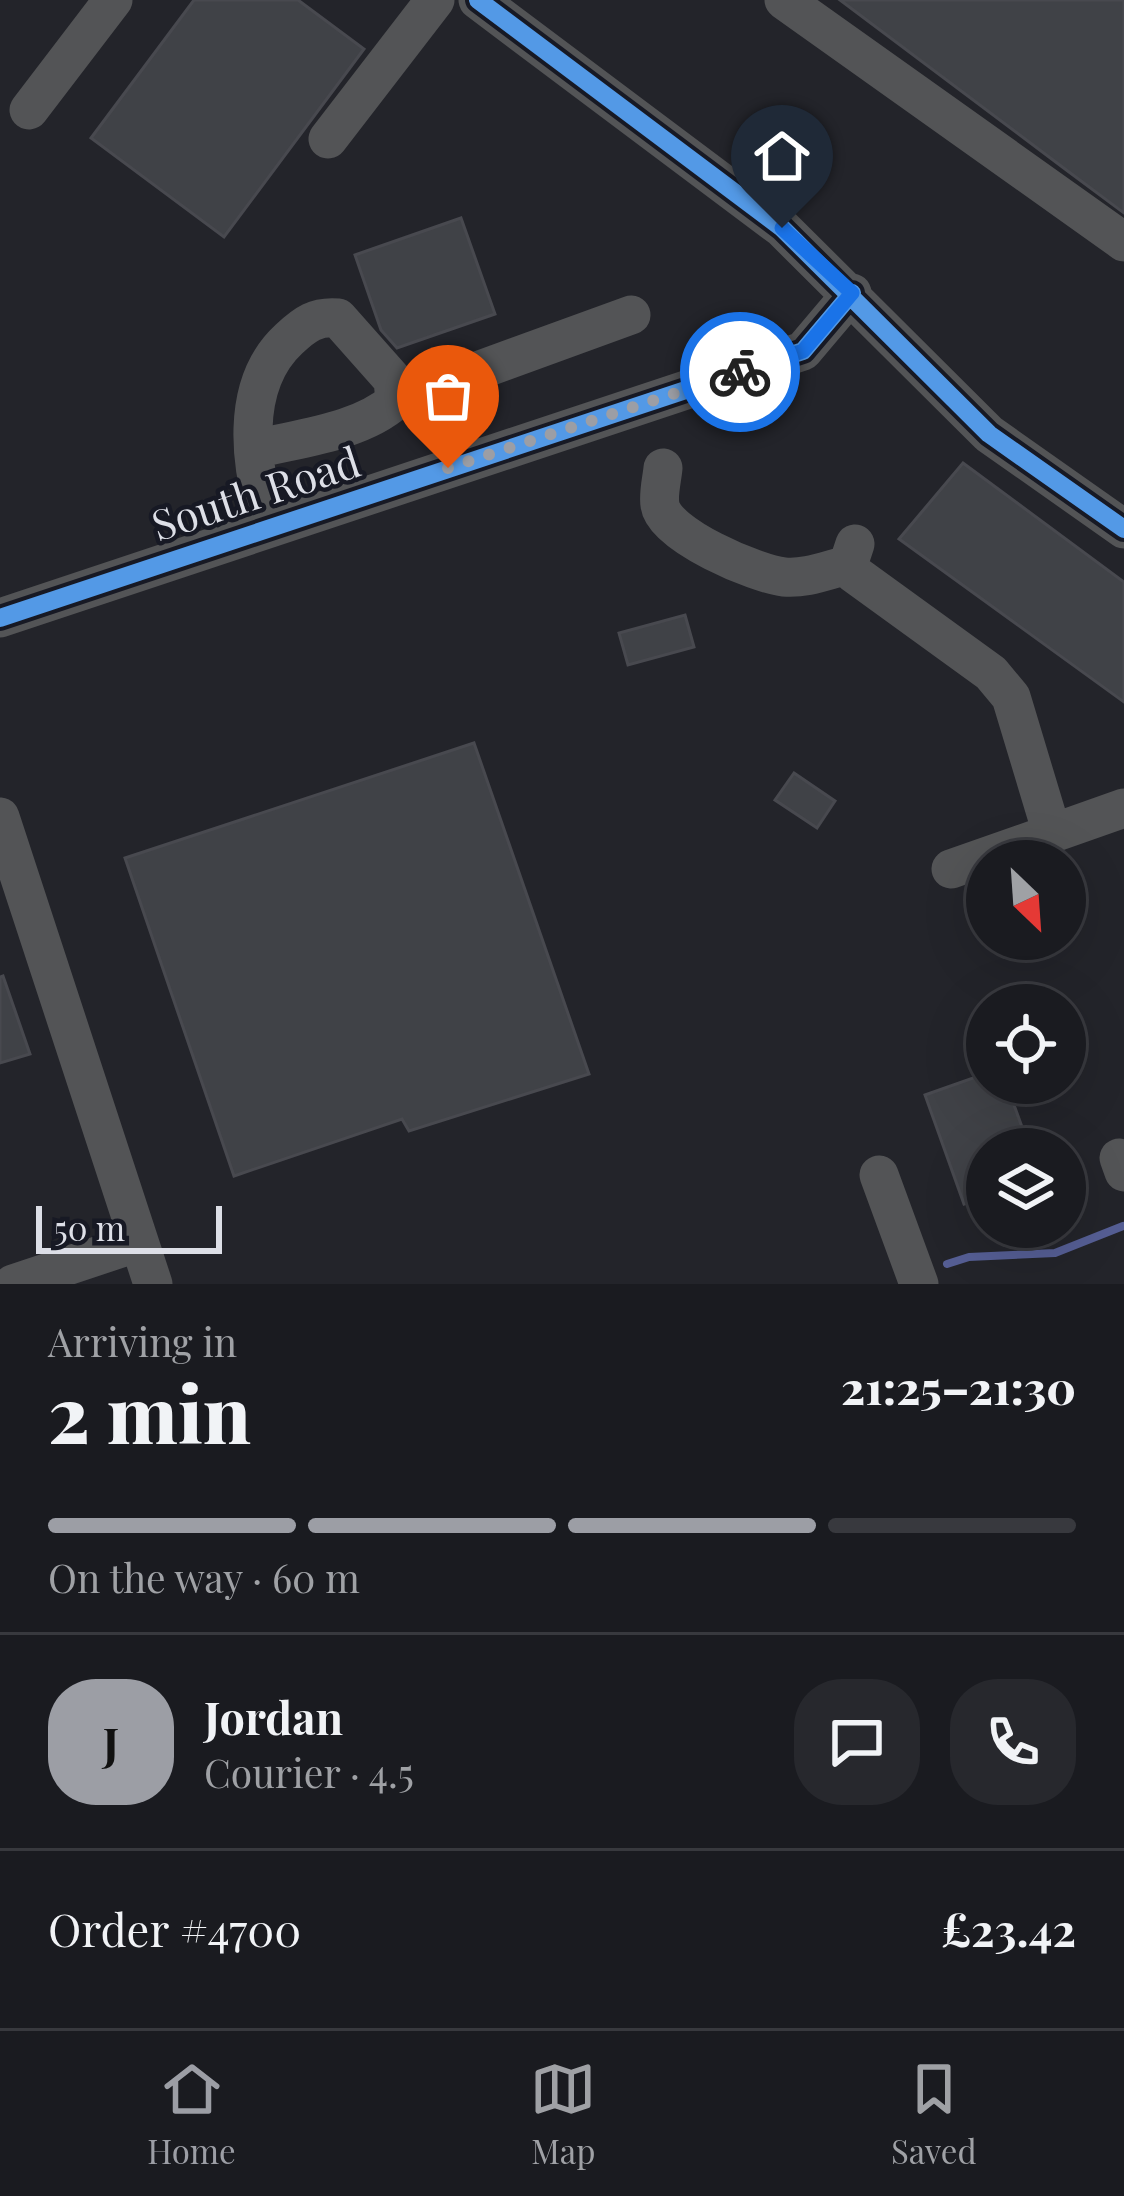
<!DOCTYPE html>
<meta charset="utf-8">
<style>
:root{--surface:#1a1b20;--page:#27282d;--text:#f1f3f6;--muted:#9fa1a5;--line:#38393e;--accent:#9c9ea5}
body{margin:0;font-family:"Playfair Display",serif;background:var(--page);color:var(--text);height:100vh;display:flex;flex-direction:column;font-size:45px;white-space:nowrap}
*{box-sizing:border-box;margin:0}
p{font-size:39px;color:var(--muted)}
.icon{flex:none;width:66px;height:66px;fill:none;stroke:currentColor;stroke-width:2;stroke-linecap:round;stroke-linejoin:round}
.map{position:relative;height:1284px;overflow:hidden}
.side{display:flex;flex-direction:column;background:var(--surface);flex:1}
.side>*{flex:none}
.needle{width:78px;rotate:155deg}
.buttons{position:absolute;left:966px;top:840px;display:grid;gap:24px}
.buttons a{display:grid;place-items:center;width:120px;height:120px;border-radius:50%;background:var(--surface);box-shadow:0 12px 48px #0002,0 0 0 3px var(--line);font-size:60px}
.scale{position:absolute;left:36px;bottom:30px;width:186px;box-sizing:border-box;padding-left:12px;border:6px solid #dddfe7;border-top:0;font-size:33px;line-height:42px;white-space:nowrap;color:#dddfe7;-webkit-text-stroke:9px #171924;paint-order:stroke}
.pin{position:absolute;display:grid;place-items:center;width:102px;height:102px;color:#fff;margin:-123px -51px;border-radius:50% 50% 50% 0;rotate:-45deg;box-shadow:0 0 12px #0007}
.pin .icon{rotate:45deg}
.courier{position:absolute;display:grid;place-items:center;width:120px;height:120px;margin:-60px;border:9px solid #1a73e8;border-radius:50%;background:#fff;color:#222;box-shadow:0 3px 15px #0007}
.head em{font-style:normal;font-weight:800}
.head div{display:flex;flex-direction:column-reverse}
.head{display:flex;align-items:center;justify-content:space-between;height:204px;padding:0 48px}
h1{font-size:78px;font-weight:800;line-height:90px}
.bar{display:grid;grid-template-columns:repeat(4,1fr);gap:18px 12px;align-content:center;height:144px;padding:0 48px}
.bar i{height:15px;border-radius:9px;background:var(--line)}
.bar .selected{background:var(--accent)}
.bar p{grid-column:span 4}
.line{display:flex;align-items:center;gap:30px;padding:0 48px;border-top:3px solid var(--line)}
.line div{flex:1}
.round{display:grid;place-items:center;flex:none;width:126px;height:126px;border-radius:48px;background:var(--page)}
.menu{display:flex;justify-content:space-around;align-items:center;height:168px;border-top:3px solid var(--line);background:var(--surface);font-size:33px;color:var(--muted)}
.menu a{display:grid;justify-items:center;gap:6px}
.menu .selected{color:var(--accent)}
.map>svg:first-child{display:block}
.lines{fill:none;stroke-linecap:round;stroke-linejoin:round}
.stream{stroke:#555e94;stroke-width:8}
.building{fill:#404247;stroke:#48494f;stroke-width:3}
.minor{stroke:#535456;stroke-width:39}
.cycleway-casing{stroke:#171924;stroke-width:26}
.cycleway{stroke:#5399e6;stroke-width:18}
.done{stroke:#9c9ea5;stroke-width:12;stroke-dasharray:0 21.6}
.route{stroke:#1a73e8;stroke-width:15}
.labels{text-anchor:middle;stroke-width:9;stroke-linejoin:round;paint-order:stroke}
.street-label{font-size:42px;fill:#dddfe7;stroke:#171924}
</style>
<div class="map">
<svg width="1124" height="1284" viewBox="0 0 1124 1284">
<rect width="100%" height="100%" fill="#23242a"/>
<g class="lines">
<path class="stream" d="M947 1264 969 1257 1055 1253 1123 1226"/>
</g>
<path class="building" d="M194 0H298L364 49 224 237 91 138Z
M840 0H1124V213L1065 169Z
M461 218 495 314 397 348 381 330 355 255Z
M963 463 1124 582V702L899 539Z
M685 615 694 647 628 665 619 633Z
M474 743 589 1074 409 1131 402 1119 234 1176 125 858Z
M794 773 835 801 817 828 775 800Z
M3 976 30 1054 0 1063V977Z
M987 1073V1083H1006L1030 1149H987V1196L964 1204 925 1095Z"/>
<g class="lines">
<path class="minor" d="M478 0 782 228 989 434 1124 529
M784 0 1124 242
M29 110 113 0
M328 139 435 0
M395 401 631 315
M256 449C300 438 360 432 395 401L393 380 338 318C316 316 305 324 289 339 239 385 249 469 271 527
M663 468C662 479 658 494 660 505 664 535 756 574 784 577 806 579 827 570 848 565
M855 544 848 565 853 573 991 673 1011 697 1052 833
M0 618 803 351 852 293
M0 817 153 1284
M951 869 1124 808
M1119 1158 1124 1172
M879 1175 919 1284
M13 1284 139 1242"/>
<g class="cycleway-casing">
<path id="cycleway" d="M478 0 782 228 989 434 1124 529
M0 618 803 351 852 293"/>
</g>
<use href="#cycleway" class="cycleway"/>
</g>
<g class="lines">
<path class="done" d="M448 468 740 372"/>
<path class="route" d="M740 372 803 351 852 293 782 228"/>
</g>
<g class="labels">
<g class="street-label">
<text transform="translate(256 494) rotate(-18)" y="15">South Road</text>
</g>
</g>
</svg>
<div class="buttons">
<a><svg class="needle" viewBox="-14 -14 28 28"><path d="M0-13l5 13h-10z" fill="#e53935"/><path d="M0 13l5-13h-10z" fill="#9fa1a5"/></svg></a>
<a><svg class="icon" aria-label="locate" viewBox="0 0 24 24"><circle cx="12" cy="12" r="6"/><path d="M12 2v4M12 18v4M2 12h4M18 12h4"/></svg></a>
<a><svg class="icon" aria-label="layers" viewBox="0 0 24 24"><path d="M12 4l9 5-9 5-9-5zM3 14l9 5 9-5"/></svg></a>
</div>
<div class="scale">50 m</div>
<div class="pin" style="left:448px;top:468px;background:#ea580c"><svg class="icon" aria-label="bag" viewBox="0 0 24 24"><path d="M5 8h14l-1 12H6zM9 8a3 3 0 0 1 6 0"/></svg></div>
<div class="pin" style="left:782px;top:228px;background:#1f2937"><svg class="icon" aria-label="home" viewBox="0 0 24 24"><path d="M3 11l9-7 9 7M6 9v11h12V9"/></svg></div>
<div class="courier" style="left:740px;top:372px"><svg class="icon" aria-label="bike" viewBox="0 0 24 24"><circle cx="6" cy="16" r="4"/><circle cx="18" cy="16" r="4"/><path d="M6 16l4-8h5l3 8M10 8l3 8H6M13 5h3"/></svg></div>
</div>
<section class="side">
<div class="head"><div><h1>2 min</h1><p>Arriving in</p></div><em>21:25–21:30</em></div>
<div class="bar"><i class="selected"></i><i class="selected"></i><i class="selected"></i><i></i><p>On the way · 60 m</p></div>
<div class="line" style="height:216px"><b class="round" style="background:var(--accent);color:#111">J</b><div><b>Jordan</b><p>Courier · 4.5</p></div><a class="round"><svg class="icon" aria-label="chat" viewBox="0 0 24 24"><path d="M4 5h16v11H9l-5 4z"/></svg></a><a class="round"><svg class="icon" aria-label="phone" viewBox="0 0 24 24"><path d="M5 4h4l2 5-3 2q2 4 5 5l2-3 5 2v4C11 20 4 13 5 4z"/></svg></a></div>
<div class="line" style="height:156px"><div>Order #4700</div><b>£23.42</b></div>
</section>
<nav class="menu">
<a class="selected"><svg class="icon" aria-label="home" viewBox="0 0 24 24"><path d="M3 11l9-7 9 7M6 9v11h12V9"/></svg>Home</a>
<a><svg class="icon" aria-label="map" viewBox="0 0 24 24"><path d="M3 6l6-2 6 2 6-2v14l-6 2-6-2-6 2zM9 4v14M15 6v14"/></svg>Map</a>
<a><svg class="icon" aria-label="saved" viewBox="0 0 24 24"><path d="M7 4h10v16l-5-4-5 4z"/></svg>Saved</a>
</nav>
